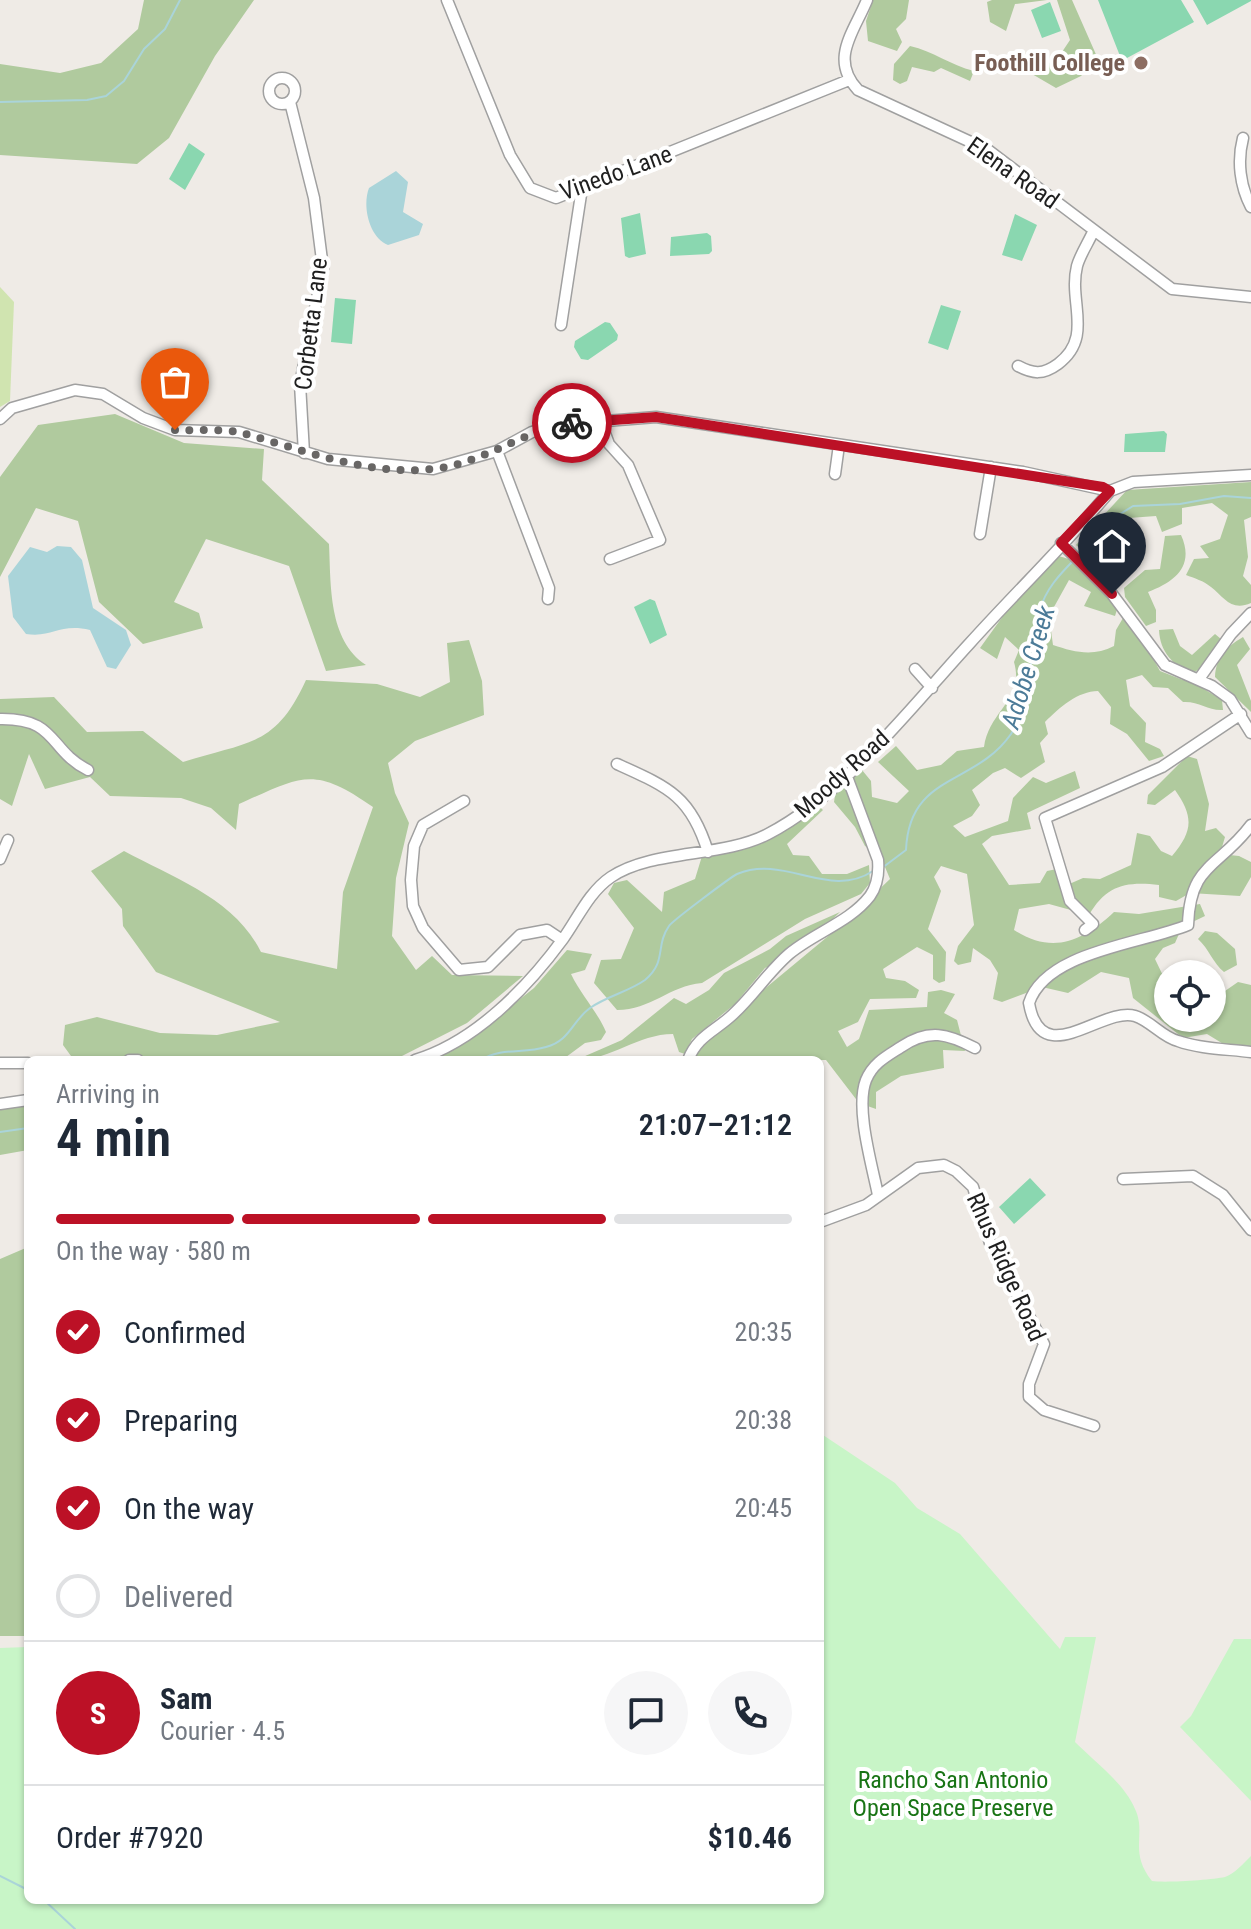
<!DOCTYPE html>
<meta charset="utf-8">
<style>
:root{--surface:#fff;--page:#f6f6f7;--text:#1f2937;--muted:#747a83;--line:#e0e1e3;--accent:#bc1126}
body{margin:0;font-family:"Roboto Condensed",sans-serif;background:var(--page);color:var(--text);height:100vh;display:flex;flex-direction:column;font-size:30px;white-space:nowrap}
*{box-sizing:border-box;margin:0}
p{font-size:26px;color:var(--muted)}
.icon{flex:none;width:44px;height:44px;fill:none;stroke:currentColor;stroke-width:2;stroke-linecap:round;stroke-linejoin:round}
.map{position:relative;flex:1;overflow:hidden}
.side{position:absolute;left:24px;top:1056px;width:800px;height:848px;display:flex;flex-direction:column;background:var(--surface);border-radius:12px;box-shadow:0 2px 6px #0004}
.side>*{flex:none}
.tools{position:absolute;left:1154px;top:960px;display:grid;gap:16px}
.tools a{display:grid;place-items:center;width:72px;height:72px;border-radius:50%;background:var(--surface);box-shadow:0 2px 6px #0004;font-size:40px}
.pin{position:absolute;display:grid;place-items:center;width:68px;height:68px;color:#fff;margin:-82px -34px;border-radius:50% 50% 50% 0;rotate:-45deg;box-shadow:0 0 8px #0007}
.pin .icon{rotate:45deg}
.courier{position:absolute;display:grid;place-items:center;width:80px;height:80px;margin:-40px;border:6px solid #bc1126;border-radius:50%;background:#fff;color:#222;box-shadow:0 2px 10px #0007}
.overview em{font-style:normal;font-weight:600}
.overview div{display:flex;flex-direction:column-reverse}
.overview{display:flex;align-items:center;justify-content:space-between;height:136px;padding:0 32px}
h1{font-size:52px;font-weight:600;line-height:60px}
.bar{display:grid;grid-template-columns:repeat(4,1fr);gap:12px 8px;align-content:center;height:96px;padding:0 32px}
.bar i{height:10px;border-radius:6px;background:var(--line)}
.bar .current{background:var(--accent)}
.bar p{grid-column:span 4}
.line{display:flex;align-items:center;gap:20px;padding:0 32px;border-top:2px solid var(--line)}
.line div{flex:1}
.round{display:grid;place-items:center;flex:none;width:84px;height:84px;border-radius:42px;background:var(--page)}
ol{padding:0 32px;list-style:none}
li{display:flex;align-items:center;gap:24px;height:88px}
li p{margin-inline-start:auto}
li .icon{padding:8px;border-radius:50%;background:var(--accent);color:#fff;stroke-width:4}
li:last-child{color:var(--muted)}
li i{width:44px;height:44px;border:4px solid var(--line);border-radius:50%}
.map>svg:first-child{display:block}
.grass{fill:#d0e4b0}
.forest{fill:#b0ca9e}
.park{fill:#c8f5c7}
.pitch{fill:#8ad7b0}
.water{fill:#aad4d9}
.lines{fill:none;stroke-linecap:round;stroke-linejoin:round}
.stream{stroke:#aad4d9;stroke-width:2}
.minor-casing{stroke:#a0a0a0;stroke-width:13}
.minor{stroke:#fff;stroke-width:10}
.done{stroke:#686665;stroke-width:8;stroke-dasharray:0 14.4}
.route{stroke:#bc1126;stroke-width:10}
.education-dot{fill:#8d6e63;stroke:#fff;stroke-width:3}
.labels{text-anchor:middle;stroke-width:8;stroke-linejoin:round;paint-order:stroke}
.education-label{font-size:24px;font-weight:bold;fill:#785e54;stroke:#fff;text-anchor:end}
.street-label{font-size:24px;fill:#1f1f1f;stroke:#fff}
.park-label{font-size:24px;fill:#197415;stroke:#fff}
.water-label{font-size:26px;font-style:italic;fill:#4c7b98;stroke:#fff}
</style>
<div class="map">
<svg width="1251" height="1929" viewBox="0 0 1251 1929">
<rect width="100%" height="100%" fill="#efebe6"/>
<path class="grass" d="M0 287 14 302 10 401 0 407Z"/>
<path class="forest" d="M144 0H254L215 56 169 138 137 164 0 155V64L60 73 101 63 138 29Z
M873 0H909L906 19 896 29 902 42 897 51 868 41 866 21Z
M992 0H1047L1015 4 1006 31 990 22 987 2Z
M1057 0H1072L1098 59 1081 76 1056 88 1032 74 1007 70V61L1039 60 1054 64 1070 40Z
M910 46C933 51 950 65 974 71L970 81 941 68 934 72 912 67 907 81 900 84 893 80 894 64Z
M115 414 184 443 264 449 262 480 329 544C331 585 328 640 366 665L326 671 289 566 206 539 174 602 199 613 203 628 143 644 99 602 78 521 36 508 0 577V477L38 425Z
M1251 482V517L1244 520 1248 557 1243 576 1251 585V603C1231 612 1224 597 1211 587 1204 581 1194 578 1186 575L1194 559 1209 558 1200 546 1220 539 1228 515 1212 503 1182 508V524L1162 532 1156 516 1129 518 1091 558 1076 545 1127 490Z
M1181 535C1195 566 1175 582 1148 592L1156 610V622L1146 626 1125 597 1124 588 1145 570 1160 569 1165 536Z
M1058 556C1085 561 1102 583 1119 603L1115 616 1084 606 1091 592 1069 580 1049 616 1053 645C1074 652 1093 657 1114 646L1116 630 1123 618H1131L1160 671 1183 680 1196 677 1204 689 1222 700 1223 710C1208 711 1199 701 1183 702L1168 688 1153 687 1142 675 1126 680 1130 706 1146 723 1145 742 1160 749 1164 756 1149 761 1127 734 1110 724 1111 707 1098 691C1078 691 1059 708 1045 722L1048 734 1040 743 1045 762 1021 778 1005 768 993 773 972 790 980 805 972 816 953 826 965 837 1008 821 1013 798 1033 777 1046 783 1075 771 1080 788 1027 813 1031 829 992 836 982 844 1009 885 1040 883 1047 871 1057 869 1067 885 1083 878 1100 879 1131 865 1137 833 1150 836 1161 851 1172 856C1193 831 1194 817 1175 790L1155 805 1147 804 1148 795 1187 756 1197 759 1209 804 1205 831 1216 828 1225 837 1220 854 1239 856 1251 862V877L1240 896 1190 893 1176 901 1159 897V885C1125 881 1106 886 1089 915L1049 904 1019 909 1014 930C1053 955 1083 941 1114 912L1139 914 1200 904 1205 916 1182 927 1175 943 1163 948 1155 959 1167 984 1162 1005 1168 1010V1018H1178L1188 1026 1201 1018H1212V1000L1238 982 1251 985V1048L1225 1045 1207 1034 1183 1038 1133 998 1129 978 1101 972 1068 993 1042 987 1002 1002 993 999 998 973 990 960 973 948 971 962 958 965 954 961 958 946 974 925 967 874 941 866 934 877 941 891 928 929 946 952 945 981 939 983 933 979V955L917 947 883 969 886 978 905 981 919 990 916 998 870 999 858 1022 838 1031 847 1047 859 1039 869 1010 927 1007 928 992 941 990 955 994 944 1013 957 1020 965 1051 943 1050 944 1068 901 1076 876 1092V1109L859 1103 826 1060H693L698 1044 844 923 890 879 880 855 865 846 855 827 834 802 837 782 862 770 871 781 872 797 897 803 909 791 878 762 896 746 917 770 941 765 957 751 984 747C989 710 1025 700 1014 662L1019 650 1005 637 997 659 980 648 1011 605Z
M1173 629 1180 646 1192 655 1215 634 1221 639 1209 662 1192 674C1173 665 1160 652 1159 630Z
M1243 637 1250 649 1237 665 1251 701V712L1215 677C1216 657 1226 647 1243 637Z
M469 640 482 681 484 715 415 741 388 763 395 793 409 823 396 878 392 936 416 970 432 956 452 975 523 976 467 1023 400 1057 250 1060 71 1056 63 1045 65 1025 97 1017 160 1033 217 1035 280 1022 156 972 123 926 122 909 91 871 124 851C174 878 235 899 261 952L337 969 343 892 373 807C313 765 302 776 239 804L236 830 211 808 181 798 110 796 90 777 45 789 29 754 12 806 0 799V699L54 697 87 732 143 731 183 762C248 741 275 748 306 680L377 684 420 697 450 682 447 643Z
M817 804 823 810 787 844 793 855 809 856 822 874H847L869 865 870 883 861 894 805 919 702 983C669 986 651 1010 617 1010L594 983 601 960 621 959 634 928 608 894 614 883 627 880 662 912 664 892 695 879 702 856 766 840Z
M840 912 796 955 765 968 735 1004 692 1039 685 1054 679 1052 673 1034C638 1034 611 1060 576 1060L622 1040 674 998 686 1004 709 990 724 973 770 949 786 936Z
M1205 931 1217 933 1235 949 1237 965 1224 972C1213 963 1209 949 1198 939Z
M567 950 592 954 585 970 571 974C581 995 597 1011 606 1032L601 1040 585 1043 562 1060H418L481 1030 534 988Z
M28 1104V1150L0 1155V1109Z
M28 1247V1636H0V1259Z"/>
<path class="park" d="M820 1433 895 1483 917 1508 960 1534 1060 1649 1065 1637H1096L1075 1742C1095 1762 1124 1783 1135 1809 1147 1834 1128 1851 1152 1881 1165 1883 1212 1880 1225 1877 1234 1874 1244 1863 1251 1856V1929H0V1648L28 1647V1900H820Z
M1234 1639H1251V1801L1180 1727 1191 1716Z"/>
<path class="pitch" d="M1098 0H1181L1194 22 1127 58 1120 56Z
M1193 0H1251V1L1207 25Z
M1050 2 1061 31 1042 38 1031 10Z
M189 143 205 154 185 190 169 179Z
M640 213 646 254 629 258 625 256 621 218Z
M1015 214 1037 225 1022 261 1002 255Z
M707 233 711 236 712 251 709 254 670 256 671 237Z
M335 298 356 300 352 344 331 342Z
M941 305 961 311 948 350 928 343Z
M605 322 610 323 618 335 617 340 588 360 581 359 574 347 575 341Z
M1164 431 1167 434 1165 452H1124L1125 434Z
M650 599 655 601 667 635 650 644 634 607Z
M1030 1178 1046 1195 1014 1224 999 1207Z"/>
<path class="water" d="M396 171 408 182 403 212 423 224 419 235 388 245C369 237 362 206 369 188Z
M57 546 71 547 82 560 93 608 126 630 131 645 116 669 107 667 90 630C59 623 53 638 26 634L13 617 8 576 30 547 47 552Z"/>
<g class="lines">
<path class="stream" d="M0 102 87 100 106 96 124 81 144 49 165 29 180 0
M1080 554 1109 521 1133 506 1180 504 1224 496 1251 498
M882 868 906 850C909 773 975 786 1011 734 1035 698 1028 650 1040 610 1045 590 1060 574 1074 560
M481 1060C503 1047 523 1054 546 1047 570 1041 572 1021 590 1008 607 996 628 992 645 980 667 962 655 946 669 926 672 921 731 877 737 874 785 854 829 900 873 871
M0 1132 28 1128
M0 1876 28 1890
M44 1900 75 1929"/>
<g class="minor-casing">
<path id="minor" d="M447 0 510 155 530 188 556 198 849 80
M867 0C854 32 829 59 858 90L988 150 1172 289 1251 297
M269 91a13 13 0 1 1 26 0a13 13 0 1 1-26 0Z
M290 102 314 198 323 268 300 384 304 453
M1243 138C1237 161 1240 186 1251 207
M561 325 582 188
M1018 366C1033 374 1043 375 1058 364 1094 337 1068 302 1077 266 1080 255 1088 243 1093 232
M0 419 12 408 75 390 103 394 143 418 175 430 239 432 328 459 433 469 497 451 532 432 556 425 656 417 1023 472 1110 491
M600 420 609 444 628 465 660 540 610 559
M497 451 549 588 548 599
M835 474 839 445
M980 534 991 467
M1061 543 1112 594 1165 665 1212 686 1230 699 1251 733
M915 669 932 688
M1199 679 1231 634 1251 613
M0 719C58 718 48 750 88 770
M617 764C668 787 691 796 708 852
M464 801 423 825 414 846 411 880 413 906 423 928 459 970 488 967 520 935 547 930 562 940
M1251 825C1219 868 1190 863 1188 925 1142 944 1046 951 1029 1003 1041 1073 1102 1006 1135 1016 1151 1021 1162 1037 1178 1041 1200 1049 1228 1049 1251 1052
M0 859 8 840
M1085 930 1093 924 1070 901 1045 818 1162 767 1241 714
M129 1060H138
M415 1060C475 1042 527 988 563 939 578 918 589 892 611 877 653 849 722 858 768 834 845 794 912 706 970 643 1016 592 1066 544 1110 491L1133 482 1251 475
M688 1060C697 1037 713 1032 730 1017 752 998 767 973 789 954 814 933 850 922 870 896 877 886 879 872 878 860L846 774
M0 1063H28
M0 1104 28 1100
M1123 1179 1193 1176 1223 1195 1251 1230
M878 1195C872 1165 855 1108 866 1080 873 1063 887 1056 901 1047 929 1028 948 1034 975 1048
M820 1222 866 1205 918 1168 944 1165 956 1171 973 1187 990 1243 1044 1344 1029 1384V1397L1044 1410 1094 1426"/>
</g>
<use href="#minor" class="minor"/>
</g>
<g class="lines">
<path class="done" d="M175 430C196 431 222 428 242 433 304 450 367 476 433 469 483 464 523 430 572 423"/>
<path class="route" d="M572 423 656 417 1103 487 1110 491 1061 543 1112 594"/>
</g>
<circle class="education-dot" cx="1141" cy="63" r="8"/>
<g class="labels">
<g class="education-label">
<text x="1125" y="71">Foothill College</text>
</g>
<g class="street-label">
<text transform="translate(616 173) rotate(-20)" y="8">Vinedo Lane</text>
<text transform="translate(1013 173) rotate(35)" y="8">Elena Road</text>
<text transform="translate(311 324) rotate(-83)" y="8">Corbetta Lane</text>
<text transform="translate(842 774) rotate(-42)" y="8">Moody Road</text>
<text transform="translate(1006 1267) rotate(66)" y="8">Rhus Ridge Road</text>
</g>
<g class="park-label">
<text x="953" y="1788">Rancho San Antonio<tspan x="953" dy="28">Open Space Preserve</tspan></text>
</g>
<g class="water-label">
<text transform="translate(1028 667) rotate(-73)" y="9">Adobe Creek</text>
</g>
</g>
</svg>
<div class="tools">
<a><svg class="icon" aria-label="locate" viewBox="0 0 24 24"><circle cx="12" cy="12" r="6"/><path d="M12 2v4M12 18v4M2 12h4M18 12h4"/></svg></a>
</div>
<div class="pin" style="left:175px;top:430px;background:#ea580c"><svg class="icon" aria-label="bag" viewBox="0 0 24 24"><path d="M5 8h14l-1 12H6zM9 8a3 3 0 0 1 6 0"/></svg></div>
<div class="pin" style="left:1112px;top:594px;background:#1f2937"><svg class="icon" aria-label="home" viewBox="0 0 24 24"><path d="M3 11l9-7 9 7M6 9v11h12V9"/></svg></div>
<div class="courier" style="left:572px;top:423px"><svg class="icon" aria-label="bike" viewBox="0 0 24 24"><circle cx="6" cy="16" r="4"/><circle cx="18" cy="16" r="4"/><path d="M6 16l4-8h5l3 8M10 8l3 8H6M13 5h3"/></svg></div>
<section class="side">
<div class="overview"><div><h1>4 min</h1><p>Arriving in</p></div><em>21:07–21:12</em></div>
<div class="bar"><i class="current"></i><i class="current"></i><i class="current"></i><i></i><p>On the way · 580 m</p></div>
<ol>
<li><svg class="icon" aria-label="check" viewBox="0 0 24 24"><path d="M5 12l5 5 9-10"/></svg>Confirmed<p>20:35</p></li>
<li><svg class="icon" aria-label="check" viewBox="0 0 24 24"><path d="M5 12l5 5 9-10"/></svg>Preparing<p>20:38</p></li>
<li><svg class="icon" aria-label="check" viewBox="0 0 24 24"><path d="M5 12l5 5 9-10"/></svg>On the way<p>20:45</p></li>
<li><i></i>Delivered</li>
</ol>
<div class="line" style="height:144px"><b class="round" style="background:var(--accent);color:#fff">S</b><div><b>Sam</b><p>Courier · 4.5</p></div><a class="round"><svg class="icon" aria-label="chat" viewBox="0 0 24 24"><path d="M4 5h16v11H9l-5 4z"/></svg></a><a class="round"><svg class="icon" aria-label="phone" viewBox="0 0 24 24"><path d="M5 4h4l2 5-3 2q2 4 5 5l2-3 5 2v4C11 20 4 13 5 4z"/></svg></a></div>
<div class="line" style="height:104px"><div>Order #7920</div><b>$10.46</b></div>
</section>
</div>
